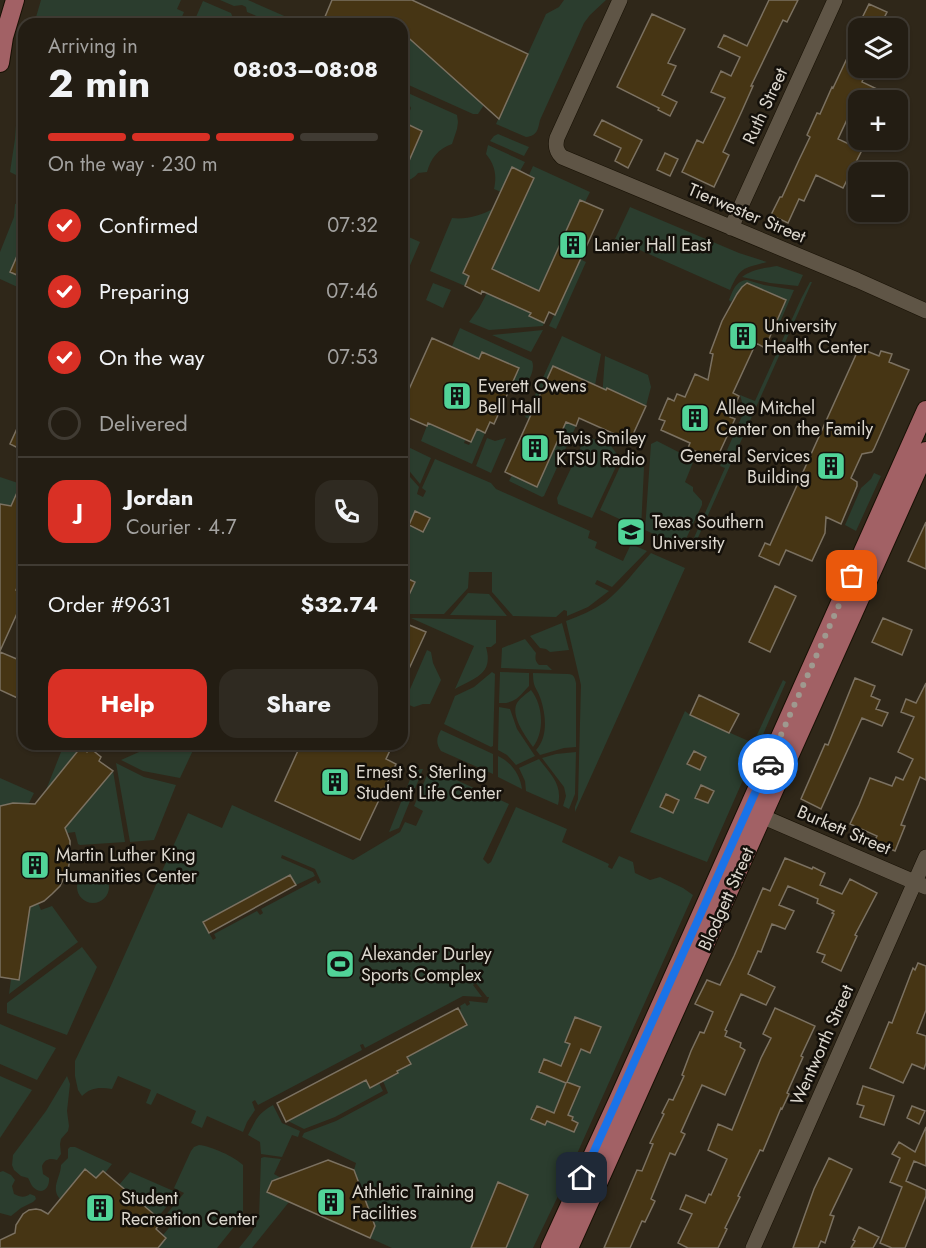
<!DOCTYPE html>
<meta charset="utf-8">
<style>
:root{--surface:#231d13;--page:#2f2a21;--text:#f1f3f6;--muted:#a3a2a0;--line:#403b33;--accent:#d93025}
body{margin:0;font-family:Jost,sans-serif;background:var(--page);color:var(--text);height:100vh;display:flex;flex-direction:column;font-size:22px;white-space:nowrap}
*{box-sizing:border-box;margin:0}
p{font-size:20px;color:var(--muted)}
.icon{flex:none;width:33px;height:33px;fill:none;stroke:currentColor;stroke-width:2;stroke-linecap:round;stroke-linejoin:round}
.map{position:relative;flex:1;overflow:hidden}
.side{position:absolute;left:18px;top:18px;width:390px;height:732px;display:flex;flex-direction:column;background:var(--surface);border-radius:18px;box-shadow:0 2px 4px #0004,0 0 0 2px var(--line)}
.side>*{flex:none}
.fabs{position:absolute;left:848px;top:18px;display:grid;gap:12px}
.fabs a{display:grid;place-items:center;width:60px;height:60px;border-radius:12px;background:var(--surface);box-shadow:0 2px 4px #0004,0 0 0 2px var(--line);font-size:30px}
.pin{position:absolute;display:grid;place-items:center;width:51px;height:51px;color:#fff;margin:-26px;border-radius:12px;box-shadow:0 3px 9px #0006}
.courier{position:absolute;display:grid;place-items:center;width:60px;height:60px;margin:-30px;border:4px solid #1a73e8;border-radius:50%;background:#fff;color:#222;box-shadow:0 2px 8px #0007}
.head em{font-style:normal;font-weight:700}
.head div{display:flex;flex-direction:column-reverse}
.head{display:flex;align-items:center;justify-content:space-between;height:102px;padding:0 30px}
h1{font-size:39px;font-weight:700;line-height:45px}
.bar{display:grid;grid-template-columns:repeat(4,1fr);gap:9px 6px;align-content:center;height:72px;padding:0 30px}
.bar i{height:8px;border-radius:4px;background:var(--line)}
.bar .on{background:var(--accent)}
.bar p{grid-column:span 4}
.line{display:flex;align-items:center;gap:15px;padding:0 30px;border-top:2px solid var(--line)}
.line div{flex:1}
.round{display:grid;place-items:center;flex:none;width:63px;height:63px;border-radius:18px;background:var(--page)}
ol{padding:0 30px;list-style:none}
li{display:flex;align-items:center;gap:18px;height:66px}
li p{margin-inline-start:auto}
li .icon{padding:6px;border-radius:50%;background:var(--accent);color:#fff;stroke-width:4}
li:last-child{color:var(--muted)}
li i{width:33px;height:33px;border:3px solid var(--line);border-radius:50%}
.cta{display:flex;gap:12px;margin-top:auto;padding:12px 30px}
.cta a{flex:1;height:69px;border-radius:18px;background:var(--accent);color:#fff;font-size:24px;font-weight:700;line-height:69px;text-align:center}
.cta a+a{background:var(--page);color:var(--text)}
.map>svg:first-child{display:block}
.green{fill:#2b3d2e;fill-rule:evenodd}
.building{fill:#463514;stroke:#7b7161;stroke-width:1.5}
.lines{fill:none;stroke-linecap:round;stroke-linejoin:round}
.minor-casing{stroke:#171004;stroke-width:16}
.major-casing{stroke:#171004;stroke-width:20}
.minor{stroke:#5f5546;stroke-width:15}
.major{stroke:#a26165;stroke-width:18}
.done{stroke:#9f998f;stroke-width:6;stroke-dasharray:0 10.8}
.route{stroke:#1a73e8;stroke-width:8}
.labels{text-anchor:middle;stroke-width:5;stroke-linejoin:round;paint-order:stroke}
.street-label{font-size:18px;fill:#dcd7ce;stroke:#14100a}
.poi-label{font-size:18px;fill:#dcd7ce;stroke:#14100a;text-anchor:start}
</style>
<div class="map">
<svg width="926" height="1248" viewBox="0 0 926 1248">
<rect width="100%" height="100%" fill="#2f2719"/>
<path class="green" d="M41 0H181L177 9 184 12 179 24H34Z
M220 0H248L298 22 297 24H275L247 12 246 7 242 5 234 6Z
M564 0H606L590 15 584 23 540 120C538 128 538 136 526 137L496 124 546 14 559 7Z
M203 1 231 13C234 22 236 20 243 20 247 19 251 22 255 24H199L196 17Z
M402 32 484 105 478 114H473L402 82Z
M24 60V179L10 172 15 139 19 83Z
M408 93 457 115 458 122 457 129 452 144C438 149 431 158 427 172L418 173C414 178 408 182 402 181V177L422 131 405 123 411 108 406 99Z
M498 134 529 147 524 156 490 141 494 136Z
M488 145 525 162 520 171 512 167 501 192 494 189C497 175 495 165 486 154Z
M533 166 590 192 585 202 580 200 539 291 492 269 534 178 529 175Z
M19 203 24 205V240L10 272 24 278V290L0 279V252L14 217 15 204Z
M630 207 739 253 767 262C743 269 741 266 730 290L615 239Z
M494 208 464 273 469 276 465 286 430 271 452 218C465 220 483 215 494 208Z
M402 234 420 242 402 284Z
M580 259 586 262 556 329 549 326Z
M777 266 803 275 798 286 770 283 742 277C752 269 766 268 777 266Z
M747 280 764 285 794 290 780 322 776 321 786 300 748 283 742 287 731 302 729 300C733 291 735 281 747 280Z
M810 282H812L692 551 689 549 725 468 720 466 746 407 743 406 740 395 755 401 801 299Z
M433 283 451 290 443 308 426 300Z
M487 293 531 313 530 316 544 323 543 326 489 330 469 322 479 308Z
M460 328 532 361C536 371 527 383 522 392L511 386 519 368 483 352 479 359 452 346Z
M543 330 531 352 492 335Z
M562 336 601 354 595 385 553 366 529 419 525 417Z
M605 356 648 375 651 387 646 406 607 388 602 399Z
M566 422 576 426 544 496 542 497 509 481 512 475 537 486Z
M428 423 459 437 468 433 464 443 469 445 477 429 485 433 472 464 421 441Z
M586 436 611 446 620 458 592 518 558 504 557 498Z
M487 438 495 441 506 438 491 473 476 466Z
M657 441 694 460 685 482 693 487V491L702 501V505L684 543 681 547 645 530 651 444Z
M402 444 431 458 420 484 402 462Z
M624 458 625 460H628L630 465 633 464 634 467 643 464 644 468 641 529 600 510Z
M435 459 491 483 496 489 590 531 588 538 597 542 595 548 623 561 631 544 647 551 612 587 597 580 595 584 609 591 588 607 567 616V611L564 610 556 617 513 616 492 592V572H469L468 588 444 614H402V598L415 582 402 576V486L406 477 402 475V468L419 487 417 494 423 497 426 491 422 488Z
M874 473 881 476 856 531 845 525 861 488 871 479Z
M0 477 21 484 11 506 0 504Z
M651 553 685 568 575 812V807L578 799 581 685 566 621C580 616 593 610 605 602 622 589 636 569 651 553Z
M468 593 489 594 507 616 450 615Z
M411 618 496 620V643L491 647H486C494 675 474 678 455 689L474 646Z
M562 623 569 650 550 652 546 649 540 648 530 636Z
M525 639 536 653C535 658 535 661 539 665H547L552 670 501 668 502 648Z
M427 650 431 652 433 663 441 680 430 704H423L414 707 404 703Z
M492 672 495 674 493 746 491 747 444 724 455 696 474 687Z
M500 672 529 673V686C519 697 514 704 499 703Z
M533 673 568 674C574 674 575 678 576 683V747L564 748 540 755 536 750C548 737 546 716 541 700 537 687 533 689 533 673Z
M783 680 786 682 707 862 630 832 685 711 690 715 753 743Z
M531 690C543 705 545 731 533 747 526 737 510 716 517 703 520 698 526 694 531 690Z
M499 707 510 709 517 729 535 756 516 765 507 755 498 750Z
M441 730 493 754V774L441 751C436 744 436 738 441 730Z
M66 744H86L90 748 87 752 81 747 46 790 61 752Z
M157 744H196L180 778 143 771 121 760Z
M576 752 575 794 569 809 563 806 566 796 564 787 542 758 556 754Z
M498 756C511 762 520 774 522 789L498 777Z
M539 759C550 774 563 784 558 805L526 791 525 781 519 768Z
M116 763 144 777 176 785 154 840 130 842Z
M430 768 509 804 483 859 488 864 491 862 516 807 567 829 562 842 609 864 608 867 612 869 619 856 633 862 635 873 650 880 660 877 683 888 693 895 559 1194 533 1248H392L370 1238 375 1226 354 1170 356 1163 302 1137 304 1133 336 1121 388 1093 383 1081 398 1074 397 1071 410 1064 407 1057 467 1025 459 1010 461 1009 460 1006 465 1003 467 1006 470 1004 469 1001 487 1003 489 997H487L476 983 473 985 482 997 463 996 365 1048 363 1044 360 1045 362 1050 258 1105 255 1100 252 1102 255 1110 247 1122 243 1132 207 1116 202 1128 191 1123 196 1111 157 1093 151 1105 146 1103 151 1090 118 1076 112 1089C100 1087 91 1087 82 1096L78 1090 75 1076V1061L109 990 188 813 222 828 232 805 353 860 400 832 405 822 416 826 423 811 414 806ZM282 855 315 869 321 882 318 884 316 880 261 909 263 913 260 915 257 911 214 934 216 938 213 940 203 922 290 875 296 885 315 876 313 872 281 858Z
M420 769H423L399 828 389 832 411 777 415 772Z
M113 771 125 842 80 845 78 844 75 832 67 833 64 829Z
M0 778 34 793 29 803H13L0 806Z
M77 887a16 16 0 1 1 32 0a16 16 0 1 1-32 0Z
M38 903 41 910 52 906 78 942 9 994 11 979H19L30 905Z
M82 947 97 967 67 1035 7 1013V1003Z
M0 1024 56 1048 37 1080 0 1064Z
M0 1076 32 1090 0 1138Z
M67 1076 70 1084 67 1111 69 1126 68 1131 61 1139 60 1144 61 1154 57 1160C50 1158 45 1159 42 1166L43 1174 49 1178C50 1188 42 1196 33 1187 31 1185 30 1181 28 1178L21 1176 14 1170 12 1165 13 1155 46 1111Z
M366 1080 370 1088 379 1083 383 1091 335 1117 304 1129 288 1121Z
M273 1105 282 1123 300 1131 298 1137 292 1135 282 1157 261 1154 260 1142 248 1135C256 1120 257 1114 273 1105Z
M199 1145C211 1146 235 1157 243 1165V1212L242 1217 217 1248H158L166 1238 163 1235 173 1223 165 1216 184 1193 174 1188 191 1151 194 1147Z
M70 1147H75L112 1164 105 1173 102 1171 96 1178 85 1169 60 1199C50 1188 61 1177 61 1165L68 1158V1149Z
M264 1157 281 1159 274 1174 281 1178 272 1181 267 1192 289 1202 252 1248H239L251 1233 259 1218 261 1158Z
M3 1171 11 1175 15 1180 12 1186 14 1194C20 1197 25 1198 30 1194L35 1196 36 1199 33 1202 21 1208 11 1216 0 1213V1172Z
M130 1172 178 1193 158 1217 119 1185Z"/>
<path class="building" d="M332 0H412L528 54 499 119 402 32V24H322Z
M769 0H798L787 22 783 20 751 86H753L741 113 723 152 729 155 714 187 682 172 697 140 703 143 725 98 711 92 721 71 731 76 740 57 718 47 724 35 747 46Z
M869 4 887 12 879 28H864L858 26Z
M652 14 685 29 668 63 676 66 662 95 677 102 670 116 658 110 659 108 617 87Z
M858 35V72L865 75 862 82 900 100H872L859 94 838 139 862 150 843 188 816 175 804 201 799 199 788 223 771 215 780 197H782L799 160 810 137 807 135 817 113 820 114 832 87 833 88Z
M602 120 642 140 628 168 615 161 621 148 594 135Z
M405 123 422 131 402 177V129Z
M665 153 678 159 670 176 657 170Z
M512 167 534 178 492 269 539 291 580 200 603 210 555 315 549 312 544 323 529 316 531 313 482 291 481 294 465 286 469 276 463 273Z
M24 240V278L10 272Z
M747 283 786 300 765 348 756 343 733 393 739 396 730 417 735 419 716 460 688 448 690 443 661 430 665 421 659 419 668 398 674 401 677 394 685 397 695 374 708 380 713 354 710 353 722 321 737 294 742 287Z
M432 338 479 359 482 352 519 368 494 424 490 422 485 433 477 429 471 442 428 423 427 426 402 415V405Z
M859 348 879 356 881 351 892 354 889 362 909 370 874 449 872 452 862 454 851 478 857 482V486L841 524 826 517 825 533 812 561 786 550 779 565 759 556 765 543 770 545Z
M553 366 606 390 607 388 646 406 630 441 579 418 576 426 566 422 537 487 505 472Z
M24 413V451L10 444Z
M24 477V571L16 590 24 593V598L0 651V504L11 506Z
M415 511 430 518 423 532 409 525Z
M926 522V569L908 561Z
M402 576 415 582 402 610Z
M775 586 796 596 770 652 749 642Z
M883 618 912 630 902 655 872 642Z
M402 622 426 632 402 684Z
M0 652 24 662V701L0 690Z
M855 678 875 686 871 696 880 700 876 709 888 713 882 726 862 718 821 809 801 799 825 744 828 745Z
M926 683V780L920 777 901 825 905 826 895 851 874 842 877 836 850 824 859 805 870 778 892 786 896 777 903 780 913 759 898 752 914 717 901 712 906 699 916 703Z
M699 695 739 714 729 733 690 715Z
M301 744H393L386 759 396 764 360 840 275 801Z
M81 747 87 752 90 748 101 757 99 761 113 771 65 828 70 841V860L68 869 60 886 52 894 44 901 30 907 19 980 0 977V806L13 803 35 804Z
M694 751 706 757 700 770 687 764Z
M701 785 714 791 708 803 695 798Z
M666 794 679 800 673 813 660 807Z
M785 858 812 869 813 867 825 873 820 885 842 894 850 879 877 893 855 935 857 936 841 971 822 962 825 955 817 952 834 914 832 913 834 911 817 903 818 899 788 886 779 905 794 911 785 929 772 924 761 952 758 951 748 974 775 987 766 1005 741 994 725 1030 727 1031 725 1036 741 1043 740 1047 745 1050 725 1095 702 1085 681 1132 685 1134 675 1155 670 1153 651 1199 655 1201 645 1222 642 1221 630 1248H604L637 1170 642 1171 653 1144 650 1143 664 1114 662 1113 669 1099 673 1100 684 1076 682 1075 691 1051 700 1032 704 1033 713 1012 695 1004 707 980 720 985 734 956 763 888 770 891Z
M290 875 296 885 209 933 203 922Z
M918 963 926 966V1010L917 1033 926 1036V1063L924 1069 912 1064 903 1083 870 1068 889 1022 892 1023 913 968 915 970Z
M458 1008 467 1025 407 1057 411 1064 397 1071 398 1073 370 1088 366 1080 286 1122 277 1103Z
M775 1008 815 1026 801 1056 803 1057 787 1093 789 1094 782 1109 781 1108 763 1151 760 1150 738 1196 740 1197 725 1228 727 1229 718 1248H688L678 1243 692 1214 680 1209 686 1195 705 1203 709 1194 711 1195 727 1159 708 1150 718 1124 732 1130 761 1058 771 1038 763 1034Z
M575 1017 601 1027 590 1053 581 1049 567 1082 580 1087 568 1115 573 1117 572 1120 578 1123 574 1132 547 1121 545 1125 531 1119 537 1106 554 1113 566 1083 539 1072 544 1059 561 1066 570 1044 565 1042Z
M863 1086 894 1096 884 1125 860 1117 864 1106 857 1104Z
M912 1106 925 1111 919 1124 907 1118Z
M926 1127V1166L914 1161 906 1181 926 1190V1196L905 1248H892L880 1243 902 1187 890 1182 900 1158 892 1154 899 1142 915 1152Z
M829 1158 852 1169 830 1215 834 1216 825 1243 821 1241 818 1248H793L814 1189Z
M328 1160 354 1170 375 1226 370 1238 267 1192 272 1181Z
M85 1169 96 1178 103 1171 162 1221 156 1229 166 1238 158 1248H0V1240L15 1233 16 1225 23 1214 29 1210 36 1209 41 1210 48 1214Z
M498 1182 528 1195 506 1248H471Z
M859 1227 879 1237 873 1248H851L855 1241 853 1240Z"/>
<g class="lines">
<g class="minor-casing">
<path id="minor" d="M620 0 557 138C555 146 556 151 562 157L857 280 926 311
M731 228 835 0
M752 812 926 887
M753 1248 926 857"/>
</g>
<g class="major-casing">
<path id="major" d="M0 63 4 37 15 0
M550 1248 618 1100 926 410
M569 1248 926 451"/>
</g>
<use href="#minor" class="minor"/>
<use href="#major" class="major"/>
</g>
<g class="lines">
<path class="done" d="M768 764 852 576"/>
<path class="route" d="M582 1178 768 764"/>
</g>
<defs>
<g id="building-square" transform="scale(1.5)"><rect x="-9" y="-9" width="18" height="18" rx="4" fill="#51d398" stroke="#14100a"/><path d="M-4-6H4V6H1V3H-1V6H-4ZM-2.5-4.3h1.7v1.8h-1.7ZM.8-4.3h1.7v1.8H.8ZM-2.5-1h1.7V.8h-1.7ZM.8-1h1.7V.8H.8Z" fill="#111"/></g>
<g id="university-square" transform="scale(1.5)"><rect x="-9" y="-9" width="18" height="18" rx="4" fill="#51d398" stroke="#14100a"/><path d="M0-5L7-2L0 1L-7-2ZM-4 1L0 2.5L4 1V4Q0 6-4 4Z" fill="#111"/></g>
<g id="stadium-square" transform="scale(1.5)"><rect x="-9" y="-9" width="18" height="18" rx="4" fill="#51d398" stroke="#14100a"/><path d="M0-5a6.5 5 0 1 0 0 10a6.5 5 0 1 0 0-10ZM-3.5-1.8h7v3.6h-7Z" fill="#111"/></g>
</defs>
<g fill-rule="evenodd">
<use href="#building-square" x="573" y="245"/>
<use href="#building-square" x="743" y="336"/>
<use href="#building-square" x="457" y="396"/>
<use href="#building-square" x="695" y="418"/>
<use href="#building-square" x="535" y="448"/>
<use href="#building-square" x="831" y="466"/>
<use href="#university-square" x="631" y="532"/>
<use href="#building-square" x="335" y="782"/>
<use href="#building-square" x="35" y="865"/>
<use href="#stadium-square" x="340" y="964"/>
<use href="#building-square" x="331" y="1202"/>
<use href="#building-square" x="100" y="1208"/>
</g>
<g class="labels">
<g class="street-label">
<text transform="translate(765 106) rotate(-65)" y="6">Ruth Street</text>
<text transform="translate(747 213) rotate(23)" y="6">Tierwester Street</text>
<text transform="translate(844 830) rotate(23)" y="6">Burkett Street</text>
<text transform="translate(726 899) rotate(-66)" y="6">Blodgett Street</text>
<text transform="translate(822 1045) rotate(-66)" y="6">Wentworth Street</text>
</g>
<g class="poi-label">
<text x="594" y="251">Lanier Hall East</text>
<text x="764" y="332">University<tspan x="764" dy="21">Health Center</tspan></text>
<text x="478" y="392">Everett Owens<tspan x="478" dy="21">Bell Hall</tspan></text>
<text x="716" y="414">Allee Mitchel<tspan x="716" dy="21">Center on the Family</tspan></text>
<text x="556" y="444">Tavis Smiley<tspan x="556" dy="21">KTSU Radio</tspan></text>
<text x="810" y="462" text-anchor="end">General Services<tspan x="810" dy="21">Building</tspan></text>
<text x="652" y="528">Texas Southern<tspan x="652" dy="21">University</tspan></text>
<text x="356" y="778">Ernest S. Sterling<tspan x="356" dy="21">Student Life Center</tspan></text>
<text x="56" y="861">Martin Luther King<tspan x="56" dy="21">Humanities Center</tspan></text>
<text x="361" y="960">Alexander Durley<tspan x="361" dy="21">Sports Complex</tspan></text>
<text x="352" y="1198">Athletic Training<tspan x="352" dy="21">Facilities</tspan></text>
<text x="121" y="1204">Student<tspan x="121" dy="21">Recreation Center</tspan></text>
</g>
</g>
</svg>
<div class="fabs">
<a><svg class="icon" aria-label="layers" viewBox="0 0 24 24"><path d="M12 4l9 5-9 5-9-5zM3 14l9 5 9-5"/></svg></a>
<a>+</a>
<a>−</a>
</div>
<div class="pin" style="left:852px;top:576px;background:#ea580c"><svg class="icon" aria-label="bag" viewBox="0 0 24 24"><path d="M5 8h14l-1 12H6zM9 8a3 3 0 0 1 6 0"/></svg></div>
<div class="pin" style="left:582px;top:1178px;background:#1f2937"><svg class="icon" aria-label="home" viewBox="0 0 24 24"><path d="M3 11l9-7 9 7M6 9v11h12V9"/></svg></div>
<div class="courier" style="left:768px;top:764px"><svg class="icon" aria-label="car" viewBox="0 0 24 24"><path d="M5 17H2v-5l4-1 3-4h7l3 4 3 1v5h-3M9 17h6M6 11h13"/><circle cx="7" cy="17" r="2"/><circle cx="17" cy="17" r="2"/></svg></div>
<section class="side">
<div class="head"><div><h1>2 min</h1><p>Arriving in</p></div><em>08:03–08:08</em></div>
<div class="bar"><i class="on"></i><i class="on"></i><i class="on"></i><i></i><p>On the way · 230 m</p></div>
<ol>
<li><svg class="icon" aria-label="check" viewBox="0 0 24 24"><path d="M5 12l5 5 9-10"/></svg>Confirmed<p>07:32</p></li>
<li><svg class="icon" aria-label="check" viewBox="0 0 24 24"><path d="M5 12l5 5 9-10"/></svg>Preparing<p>07:46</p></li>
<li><svg class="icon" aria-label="check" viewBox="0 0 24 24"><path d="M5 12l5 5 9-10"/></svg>On the way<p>07:53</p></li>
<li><i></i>Delivered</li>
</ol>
<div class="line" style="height:108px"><b class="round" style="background:var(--accent);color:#fff">J</b><div><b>Jordan</b><p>Courier · 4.7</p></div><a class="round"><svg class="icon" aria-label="phone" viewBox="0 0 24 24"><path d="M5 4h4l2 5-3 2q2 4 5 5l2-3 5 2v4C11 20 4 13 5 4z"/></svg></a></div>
<div class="line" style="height:78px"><div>Order #9631</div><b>$32.74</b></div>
<div class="cta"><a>Help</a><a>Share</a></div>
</section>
</div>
